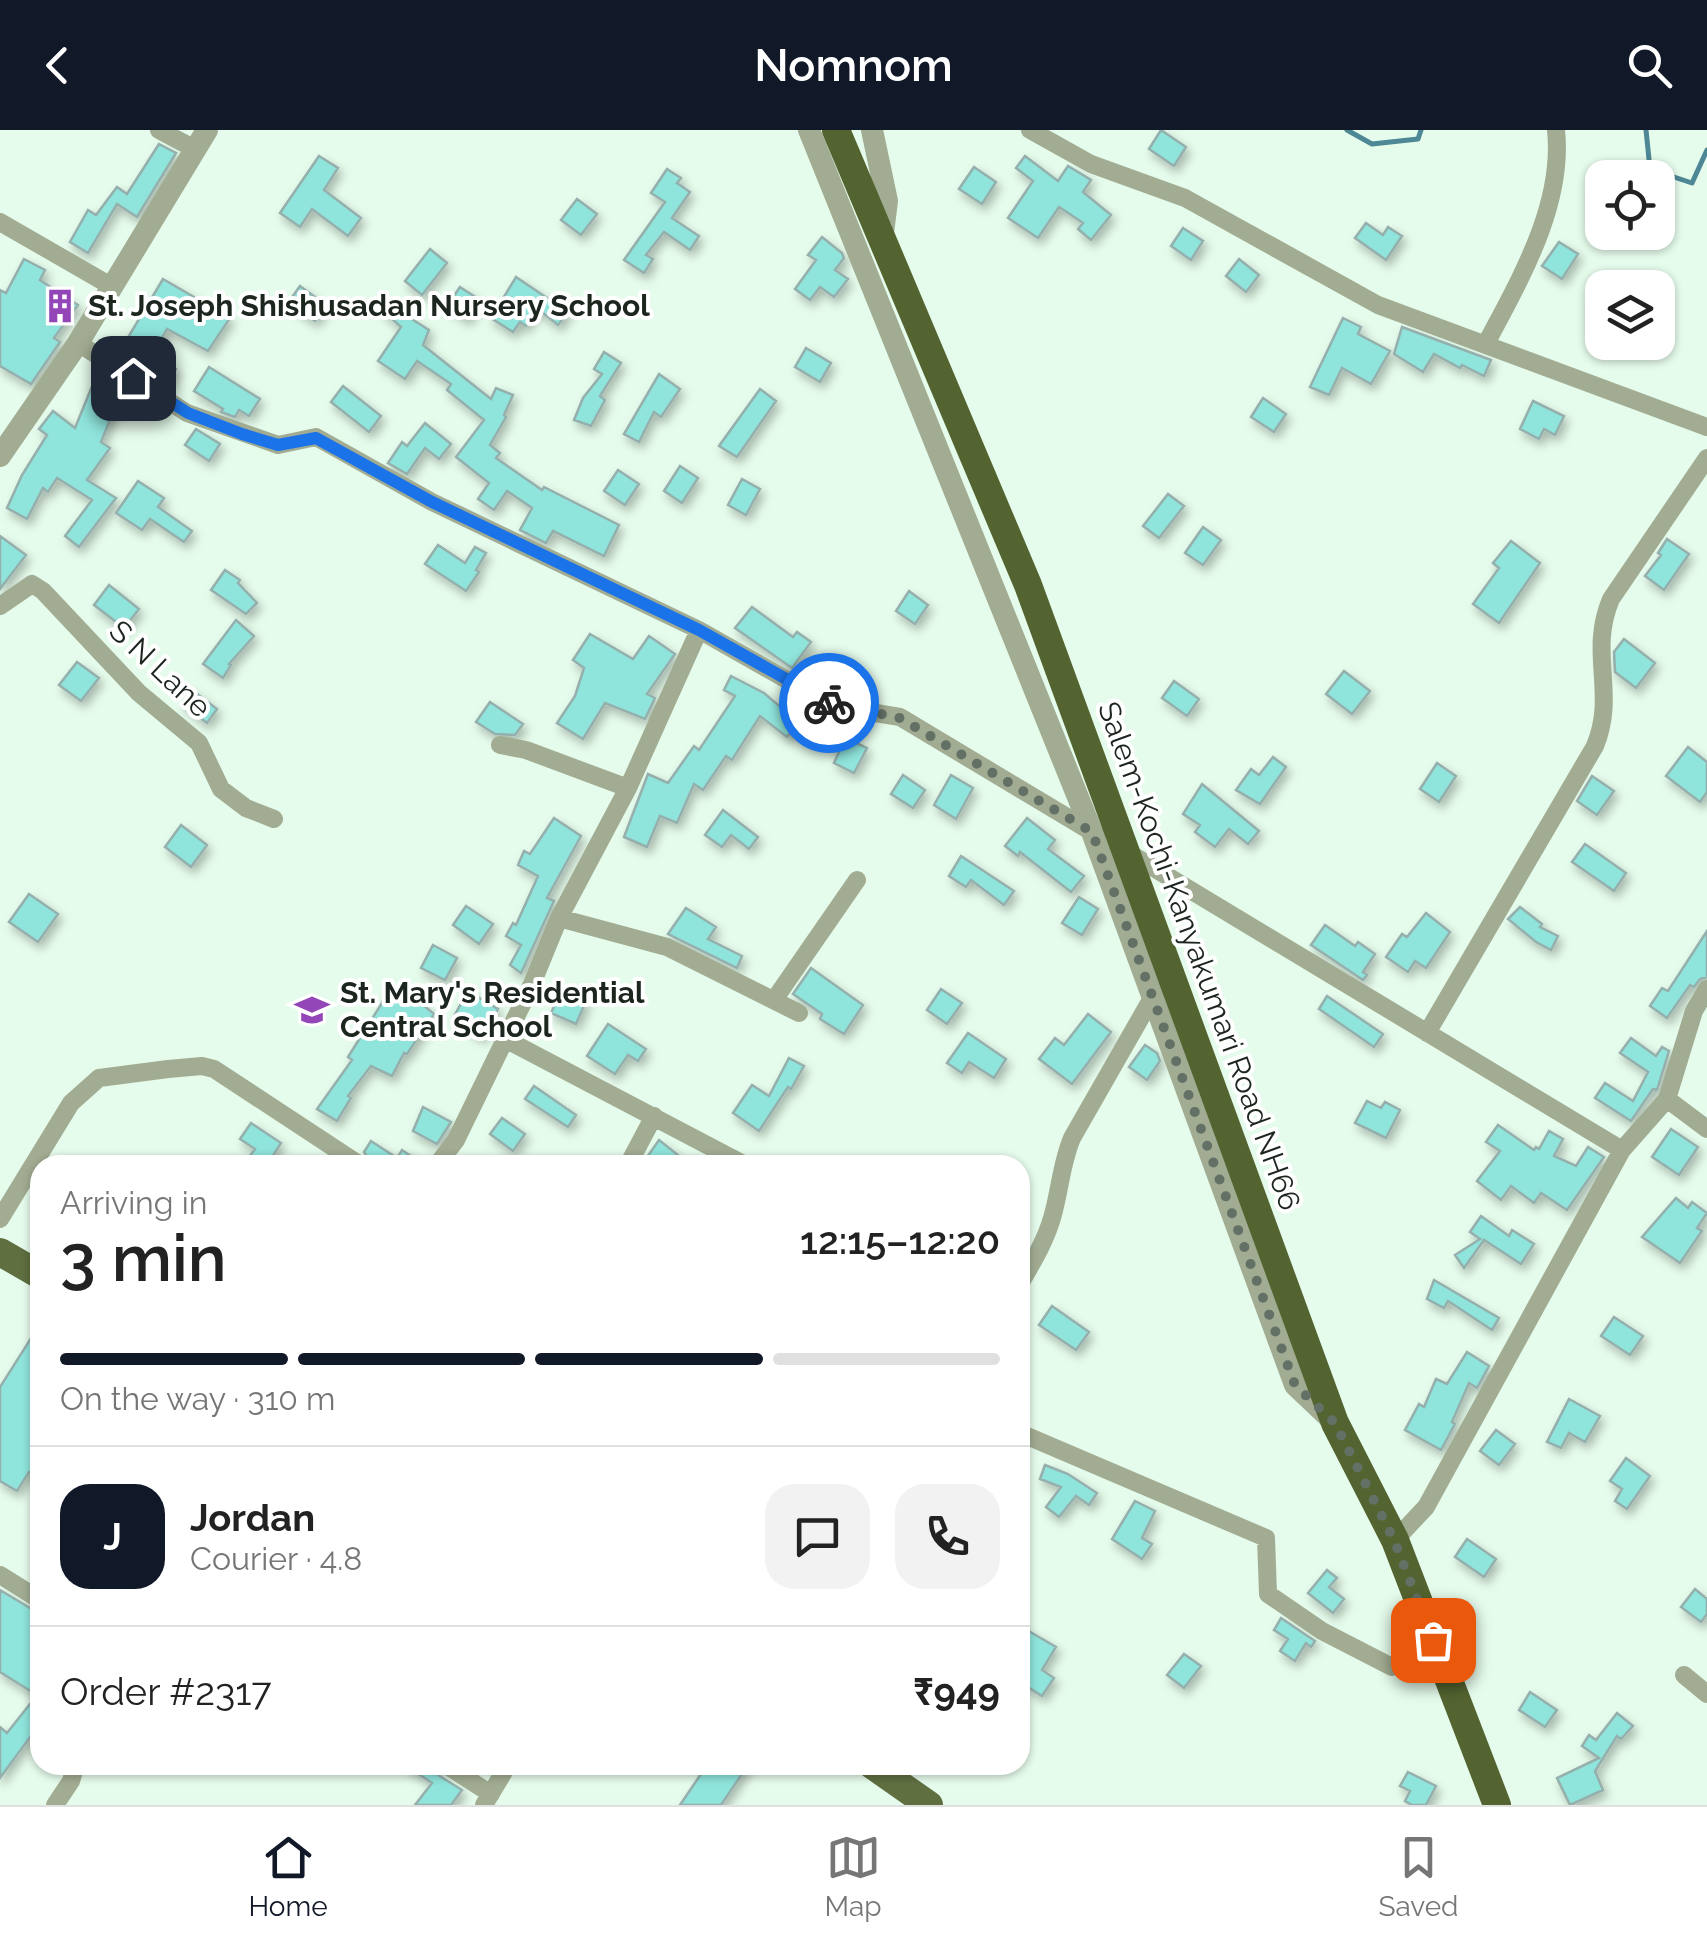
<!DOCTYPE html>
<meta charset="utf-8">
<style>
:root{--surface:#fff;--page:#f2f2f2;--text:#222;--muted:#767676;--line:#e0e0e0;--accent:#111827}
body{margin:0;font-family:Raleway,sans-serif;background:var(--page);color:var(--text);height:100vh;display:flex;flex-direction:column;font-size:38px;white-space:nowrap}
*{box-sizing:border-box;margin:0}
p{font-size:32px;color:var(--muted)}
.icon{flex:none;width:55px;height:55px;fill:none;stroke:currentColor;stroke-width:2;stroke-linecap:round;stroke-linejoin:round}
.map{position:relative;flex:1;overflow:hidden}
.details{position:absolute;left:30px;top:1025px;width:1000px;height:620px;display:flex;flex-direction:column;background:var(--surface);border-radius:30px;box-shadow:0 2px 8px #0004}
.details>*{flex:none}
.tools{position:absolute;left:1585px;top:30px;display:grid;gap:20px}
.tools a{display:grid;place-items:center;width:90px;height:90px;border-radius:20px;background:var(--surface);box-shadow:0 2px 8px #0004;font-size:50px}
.pin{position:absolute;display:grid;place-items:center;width:85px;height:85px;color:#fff;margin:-42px;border-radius:20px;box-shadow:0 5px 15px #0006}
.courier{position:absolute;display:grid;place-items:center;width:100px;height:100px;margin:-50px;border:8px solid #1a73e8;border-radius:50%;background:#fff;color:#222;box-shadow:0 2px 12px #0007}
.head em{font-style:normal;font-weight:600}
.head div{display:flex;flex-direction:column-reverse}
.head{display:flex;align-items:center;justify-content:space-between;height:170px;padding:0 30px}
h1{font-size:65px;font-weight:600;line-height:75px}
.bar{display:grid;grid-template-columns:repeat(4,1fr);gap:15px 10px;align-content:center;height:120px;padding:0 30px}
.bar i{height:12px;border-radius:8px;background:var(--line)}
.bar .active{background:var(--accent)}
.bar p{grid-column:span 4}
.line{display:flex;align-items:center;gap:25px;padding:0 30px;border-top:2px solid var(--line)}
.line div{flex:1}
.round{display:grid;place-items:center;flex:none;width:105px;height:105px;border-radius:30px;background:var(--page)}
header{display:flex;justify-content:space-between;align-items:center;height:130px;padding:0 30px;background:var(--accent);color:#fff;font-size:45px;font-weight:600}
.dock{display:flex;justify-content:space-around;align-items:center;height:140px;border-top:2px solid var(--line);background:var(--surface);font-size:28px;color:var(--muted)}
.dock a{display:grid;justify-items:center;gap:5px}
.dock .active{color:var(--accent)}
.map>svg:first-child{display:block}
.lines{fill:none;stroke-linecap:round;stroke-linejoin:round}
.stream{stroke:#4e8795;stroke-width:5}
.building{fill:#8fe4db;stroke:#94afac;stroke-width:2.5;filter:url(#shadow)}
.minor{stroke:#a2ac92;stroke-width:18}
.tertiary{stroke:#a2ac92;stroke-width:22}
.primary{stroke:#5f6f40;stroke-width:28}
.trunk{stroke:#546430;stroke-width:28}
.done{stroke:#637066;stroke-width:10;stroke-dasharray:0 18}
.route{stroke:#1a73e8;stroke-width:12}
.labels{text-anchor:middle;stroke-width:8;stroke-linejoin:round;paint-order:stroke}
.poi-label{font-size:30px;font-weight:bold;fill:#1d251f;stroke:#fff;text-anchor:start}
.street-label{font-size:30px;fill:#1d251f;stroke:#fff}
</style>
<header><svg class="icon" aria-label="back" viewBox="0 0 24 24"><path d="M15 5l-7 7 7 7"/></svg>Nomnom<svg class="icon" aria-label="search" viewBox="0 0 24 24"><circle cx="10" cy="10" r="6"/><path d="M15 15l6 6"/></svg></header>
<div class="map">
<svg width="1707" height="1675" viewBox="0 0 1707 1675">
<defs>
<filter id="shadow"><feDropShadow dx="3.5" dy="5.5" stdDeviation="5" flood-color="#0004"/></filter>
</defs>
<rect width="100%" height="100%" fill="#e5fbeb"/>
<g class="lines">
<path class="stream" d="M1347 0 1372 14 1418 9 1421 0
M1646 0 1650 39 1692 53 1707 20"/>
</g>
<path class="building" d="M1161 0 1186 17 1174 36 1149 19Z
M159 14 176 23 137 87 117 74 88 123 70 112 88 80 96 85 117 57 127 64Z
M319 26 338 38 324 60 361 88 348 106 312 79 300 97 280 83Z
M1025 26 1058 51 1068 36 1091 50 1083 62 1111 85 1091 110 1078 99 1083 93 1059 77 1038 108 1008 88 1033 51 1016 38Z
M974 37 996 52 982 74 959 59Z
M667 39 681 48 677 53 690 62 672 88 699 106 690 120 664 102 646 125 653 129 644 143 624 130 665 72 651 63Z
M577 69 597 84 581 105 561 90Z
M1366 93 1383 105 1388 97 1402 106 1386 130 1355 108Z
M1183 98 1203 111 1191 130 1171 116Z
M822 107 842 123 844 128 835 140 848 149 834 167 820 157 810 170 795 159 816 130 808 125Z
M1559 112 1578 124 1562 149 1542 136Z
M430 119 447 133 422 165 405 151Z
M24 129 45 140 40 150 78 175 54 208 60 212 31 254 0 236V160L6 163Z
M1239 129 1259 145 1246 162 1226 146Z
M516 147 568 182 558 195 537 178 526 196 520 192 513 202 491 188Z
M163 149 230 188 208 221 167 199 152 226 176 239 167 255 118 224Z
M300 156 326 175 315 191 288 173Z
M460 157 480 170 467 189 447 176Z
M385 172 429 200 423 215 491 269 496 258 513 265 504 285 506 287 490 315 500 323 496 328 542 360 544 357 619 395 604 426 553 401 546 413 520 400 532 378 507 361 494 380 478 369 489 353 456 327 484 290 447 260 451 254 417 231 405 249 378 231 401 197 380 178Z
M1343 188 1361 197 1358 204 1390 221 1371 254 1342 238 1329 265 1310 257Z
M1402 197 1491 230 1484 246 1462 235 1460 238 1434 224 1423 242 1394 224Z
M806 218 831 233 820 252 795 237Z
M604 222 621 233 600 266 605 270 591 296 574 290 583 268 602 244 594 239Z
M209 237 260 269 249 286 239 280 235 287 221 282 223 279 194 261Z
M659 244 680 259 661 287 654 282 639 312 624 304Z
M93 254 120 265 101 312 110 318 87 350 116 368 79 417 65 406 92 370 57 348 48 362 43 358 27 389 7 378 22 345 47 305 39 299 53 281 75 298Z
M343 256 381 286 369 302 331 272Z
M760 259 776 271 737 327 719 316Z
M1263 268 1286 284 1274 302 1251 287Z
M1533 271 1564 286 1555 305 1544 299 1539 309 1520 299Z
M425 293 451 314 439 329 425 318 407 344 388 333 402 312 407 316Z
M196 299 220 314 209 331 185 315Z
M680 336 698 348 682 373 664 361Z
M618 340 639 354 625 375 604 361Z
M742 349 760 359 746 385 728 375Z
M138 351 164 368 158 377 192 401 184 412 150 389 142 400 116 383Z
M1168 364 1184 376 1159 408 1143 396Z
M1203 397 1221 410 1203 435 1185 423Z
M0 406 26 425 0 459Z
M1667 409 1689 424 1664 460 1645 446 1661 425 1658 423Z
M1511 411 1540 433 1499 493 1473 474 1499 438 1493 433Z
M438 415 465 433 475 417 486 423 476 440 479 442 466 461 425 434Z
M225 440 240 450 238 453 257 473 246 484 211 460Z
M109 455 139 479 124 498 94 475Z
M909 461 928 475 915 494 896 481Z
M752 477 793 507 797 502 811 512 792 538 735 498Z
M236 490 254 506 229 534 231 535 223 548 203 534Z
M590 504 633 529 649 506 675 524 647 564 655 568 645 589 605 573 583 609 557 593 575 566 584 538 573 530Z
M1624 509 1655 533 1636 558 1615 542 1614 522Z
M77 532 99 548 81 571 59 555Z
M1344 541 1370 561 1352 584 1326 564Z
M731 546 764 563 798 592 787 607 760 586 732 630 726 626 703 660 694 654 677 693 660 686 647 717 624 707 648 644 668 653 694 616 699 620 735 566 724 560Z
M1174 551 1199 569 1187 586 1162 568Z
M192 560 217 579 207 593 182 574Z
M490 572 523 594 515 605 495 604 476 592Z
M840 605 867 618 854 643 834 633 839 622 833 619Z
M1688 617 1707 632V662L1700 672 1666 646Z
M1273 627 1286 637 1260 674 1236 660 1251 639 1259 645Z
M1437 633 1456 646 1439 672 1420 659Z
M903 645 925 660 913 678 891 664Z
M951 645 973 658 956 689 934 675Z
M1592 646 1614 661 1597 685 1577 671Z
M1202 654 1259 701 1248 714 1229 699 1215 717 1195 702 1200 695 1183 684Z
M723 680 758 707 749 719 731 705 722 717 705 705Z
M554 688 581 706 547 768 554 771 521 843 510 835 521 815 506 806 513 793 516 795 538 746 518 735 524 721 530 724Z
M1027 688 1055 710 1048 719 1084 746 1071 762 1020 722 1018 726 1005 716Z
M181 695 207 715 191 737 165 717Z
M1585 714 1626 743 1614 761 1572 732Z
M961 726 1014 761 1004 775 971 750 966 757 949 746Z
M29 764 58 784 38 812 9 792Z
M1079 767 1098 779 1082 805 1062 793Z
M466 776 493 794 479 814 453 795Z
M1520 777 1542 794 1540 797 1558 806 1551 820 1536 812 1508 789Z
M686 778 716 797 708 809 742 826 737 838 668 804Z
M1426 783 1450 802 1426 838 1415 831 1408 842 1386 827 1402 804 1407 807Z
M1325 795 1355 816 1358 812 1375 824 1363 842 1367 845 1363 850 1311 815Z
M1707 801V847L1700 849 1694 857 1690 855 1667 888 1650 876 1662 858 1668 861Z
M433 815 457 828 445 850 421 838Z
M811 838 863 875 844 904 820 889 822 884 793 864Z
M388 856 416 869 434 884 407 924 404 923 392 946 371 936 348 966 351 968 337 991 317 979 352 930 348 927 382 873Z
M941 859 962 873 947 894 927 880Z
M468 861 498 879 482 907 453 888Z
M561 861 586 871 576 894 551 883Z
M1327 866 1383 904 1374 917 1319 879Z
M1088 884 1111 902 1072 954 1039 929 1055 908 1064 915Z
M608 894 646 919 638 931 628 925 615 944 587 926Z
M968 903 1006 929 994 948 969 932 962 943 947 933Z
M1631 908 1656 926 1662 917 1669 921 1657 960 1653 959 1631 991 1595 968 1605 953 1633 971 1648 942 1620 923Z
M1145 915 1157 923 1160 931 1147 950 1129 937Z
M789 928 804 936 791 959 788 957 759 1001 733 983 752 955 769 966Z
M534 956 576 985 568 997 525 969Z
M1367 971 1381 978 1385 972 1400 980 1386 1008 1355 993Z
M423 977 451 992 437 1014 413 1001Z
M502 988 525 1004 513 1021 490 1004Z
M251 993 281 1013 267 1035H243L255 1019 240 1009Z
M1498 995 1534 1020 1536 1017 1539 1019 1549 1001 1563 1009 1554 1026 1576 1036 1588 1017 1604 1027 1567 1080 1541 1063 1534 1073 1511 1056 1501 1070 1477 1051 1500 1021 1486 1012Z
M1671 999 1698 1017 1679 1045 1652 1027Z
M659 1010 679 1026 672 1035H651L645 1030Z
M371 1011 397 1028 402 1020 424 1035H373L364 1022Z
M1676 1068 1688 1078 1692 1072 1707 1083 1697 1098 1702 1101 1680 1133 1642 1107Z
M1481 1086 1509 1106 1512 1100 1534 1114 1521 1134 1484 1110 1464 1138 1455 1125 1480 1109 1470 1102Z
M1434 1150 1499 1188 1492 1200 1448 1171 1444 1178 1427 1169Z
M1052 1176 1089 1202 1076 1220 1039 1195Z
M1614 1187 1643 1206 1630 1225 1601 1206Z
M40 1194V1349L29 1342 17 1361 0 1351V1257Z
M1467 1222 1489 1236 1477 1258 1469 1253 1452 1292 1455 1294 1441 1320 1405 1300 1419 1274 1424 1277 1436 1249 1447 1254Z
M1569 1269 1600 1286 1585 1312 1569 1303 1561 1318 1547 1312Z
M1496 1300 1515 1314 1499 1335 1480 1321Z
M1626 1328 1650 1346 1627 1379 1615 1371 1622 1359 1610 1351Z
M1045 1335 1068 1344 1097 1363 1089 1375 1076 1366 1059 1387 1046 1377 1061 1357 1040 1349Z
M1135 1371 1155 1381 1142 1408 1152 1414 1142 1429 1112 1409Z
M1467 1409 1496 1429 1484 1447 1455 1427Z
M1327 1440 1337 1448 1329 1457 1344 1469 1333 1483 1308 1463Z
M1695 1459 1707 1469V1484L1701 1492 1681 1477Z
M0 1460 40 1484V1609L33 1603 0 1648V1597L7 1603 37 1565 0 1542Z
M1281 1488 1315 1511 1311 1517 1306 1513 1295 1531 1280 1521 1288 1509 1274 1500Z
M1020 1496 1056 1517 1042 1540 1054 1548 1042 1566 1020 1552Z
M1184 1524 1201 1536 1184 1558 1167 1545Z
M1530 1562 1557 1580 1545 1597 1519 1580Z
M1617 1583 1633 1596 1621 1609 1617 1606 1595 1641 1603 1660 1570 1675 1557 1648 1599 1628 1582 1616 1589 1605 1596 1610Z
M405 1635H434L438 1645 462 1660 451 1675H415L432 1653Z
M707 1635H748L721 1675H680Z
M1408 1642 1436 1656 1426 1675H1412L1405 1671 1410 1661 1400 1656Z"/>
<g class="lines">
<path class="minor" d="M159 0 195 19
M1030 0 1091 34 1185 68 1378 175 1707 297
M0 92 111 156
M1487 212C1520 149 1564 75 1556 0
M78 213 187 283 278 315 316 307 432 372 699 500 833 576 900 587 1097 705
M0 476 32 454 43 461 139 563 199 613 221 659 246 678 274 689
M500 615 526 620 628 658
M1124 720 1622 1020 1667 969 1707 999
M559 788 667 817 799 883
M774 870 857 750
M1427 903 1595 616C1617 563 1588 523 1611 469L1707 328
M505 909 745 1035
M1667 969 1694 881 1707 859
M437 1035 456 1010 532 854 559 788 628 658 699 500
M628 1035 654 986
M0 1089 71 973 99 948 168 939 202 936 214 939 360 1035
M1020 1154C1032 1133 1045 1112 1052 1088 1060 1061 1061 1034 1072 1008L1156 861
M1020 1303 1266 1408 1268 1464 1322 1501 1392 1537
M1395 1410 1426 1377 1622 1020
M0 1445 40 1470
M1684 1545 1707 1564
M446 1635 491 1664
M55 1675 71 1651 76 1635
M484 1675 508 1635"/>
<path class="tertiary" d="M809 0 1092 702 1295 1255 1335 1293
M872 0 887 71 882 111
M0 326 78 213 207 0"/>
<path class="primary" d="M0 1122 40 1145
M872 1635 929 1675"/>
<path class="trunk" d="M836 0 1028 455 1335 1293 1395 1410 1497 1675"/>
</g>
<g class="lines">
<path class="done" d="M829 573 900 588 1092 702 1295 1255 1335 1293 1394 1410 1433 1510"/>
<path class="route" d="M133 248 188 283 242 304 278 315 316 308 432 372 699 500 829 573"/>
</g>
<defs>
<g id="building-bare" transform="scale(2.7)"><path d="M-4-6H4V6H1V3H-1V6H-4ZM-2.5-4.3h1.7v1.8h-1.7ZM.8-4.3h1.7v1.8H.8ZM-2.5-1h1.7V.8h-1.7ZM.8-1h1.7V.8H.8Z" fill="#9346b7" stroke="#fff" stroke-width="2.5" paint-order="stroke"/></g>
<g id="school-bare" transform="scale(2.7)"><path d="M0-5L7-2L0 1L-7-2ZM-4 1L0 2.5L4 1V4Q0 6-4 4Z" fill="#9346b7" stroke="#fff" stroke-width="2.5" paint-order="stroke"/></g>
</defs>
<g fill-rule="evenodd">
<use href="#building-bare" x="60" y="176"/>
<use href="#school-bare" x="312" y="880"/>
</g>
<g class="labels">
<g class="poi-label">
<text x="88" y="186">St. Joseph Shishusadan Nursery School</text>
<text x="340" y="873">St. Mary's Residential<tspan x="340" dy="34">Central School</tspan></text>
</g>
<g class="street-label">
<text transform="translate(160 539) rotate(43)" y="10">S N Lane</text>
<text transform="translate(1199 826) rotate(70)" y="10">Salem-Kochi-Kanyakumari Road NH66</text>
</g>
</g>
</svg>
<div class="tools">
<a><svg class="icon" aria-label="locate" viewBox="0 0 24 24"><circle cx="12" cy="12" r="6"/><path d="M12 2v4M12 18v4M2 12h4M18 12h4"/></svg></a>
<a><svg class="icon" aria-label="layers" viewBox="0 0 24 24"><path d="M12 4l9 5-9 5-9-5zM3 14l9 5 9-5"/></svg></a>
</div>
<div class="pin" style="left:1433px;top:1510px;background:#ea580c"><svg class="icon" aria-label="bag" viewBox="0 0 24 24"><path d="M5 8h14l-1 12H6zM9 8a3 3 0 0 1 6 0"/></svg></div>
<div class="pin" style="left:133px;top:248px;background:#1f2937"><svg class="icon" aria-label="home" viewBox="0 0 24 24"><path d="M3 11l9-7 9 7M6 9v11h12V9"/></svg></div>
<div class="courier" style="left:829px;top:573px"><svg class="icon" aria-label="bike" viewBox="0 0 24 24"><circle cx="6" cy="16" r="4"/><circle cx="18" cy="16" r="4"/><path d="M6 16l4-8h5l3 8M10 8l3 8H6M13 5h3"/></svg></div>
<section class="details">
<div class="head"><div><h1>3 min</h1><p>Arriving in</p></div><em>12:15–12:20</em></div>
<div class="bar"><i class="active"></i><i class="active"></i><i class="active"></i><i></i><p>On the way · 310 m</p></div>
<div class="line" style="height:180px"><b class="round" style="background:var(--accent);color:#fff">J</b><div><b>Jordan</b><p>Courier · 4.8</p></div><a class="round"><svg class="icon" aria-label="chat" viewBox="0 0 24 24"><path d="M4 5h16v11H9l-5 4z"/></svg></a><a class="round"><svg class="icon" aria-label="phone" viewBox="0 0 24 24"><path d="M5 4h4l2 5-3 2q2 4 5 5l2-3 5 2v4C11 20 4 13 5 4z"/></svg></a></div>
<div class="line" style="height:130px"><div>Order #2317</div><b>₹949</b></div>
</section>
</div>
<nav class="dock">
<a class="active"><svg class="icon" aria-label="home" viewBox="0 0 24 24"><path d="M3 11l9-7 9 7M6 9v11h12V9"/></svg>Home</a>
<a><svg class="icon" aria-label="map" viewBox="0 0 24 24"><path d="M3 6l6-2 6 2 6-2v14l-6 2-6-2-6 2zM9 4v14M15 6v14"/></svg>Map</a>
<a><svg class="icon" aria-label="saved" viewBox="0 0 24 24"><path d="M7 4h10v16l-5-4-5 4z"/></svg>Saved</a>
</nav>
